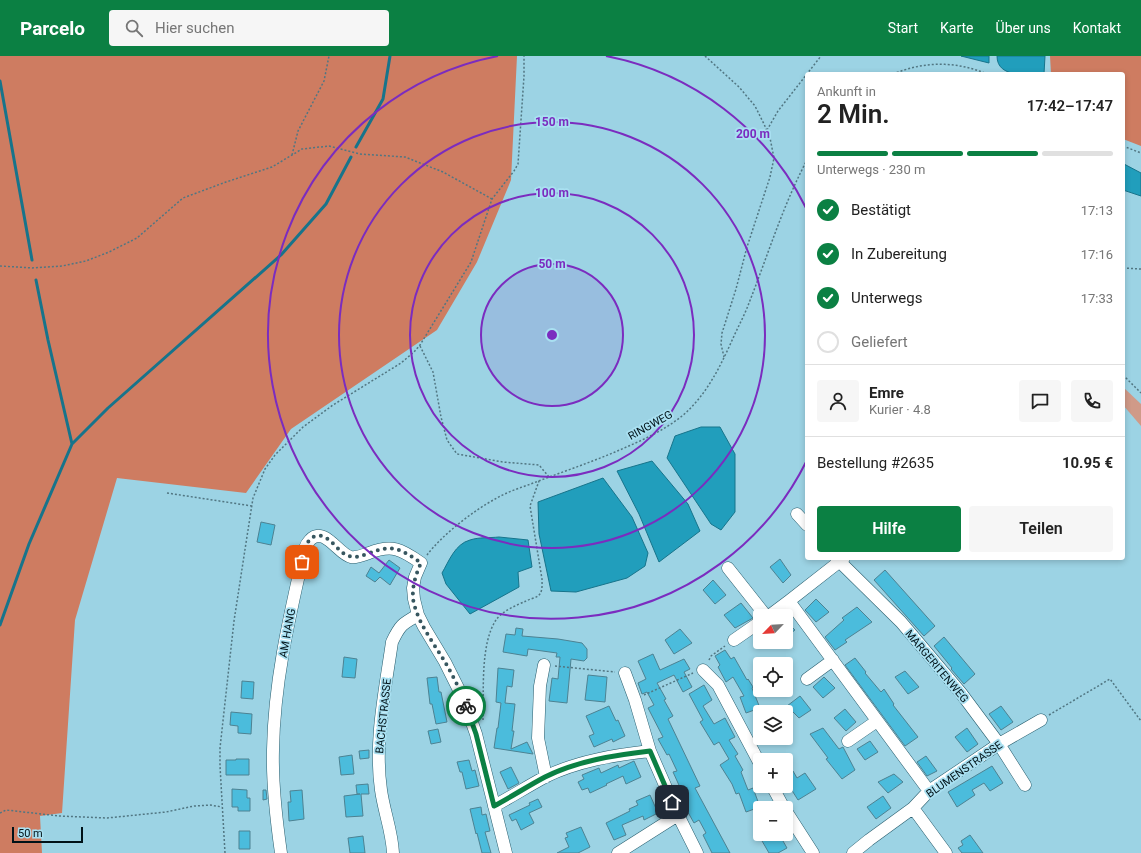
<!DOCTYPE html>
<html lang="de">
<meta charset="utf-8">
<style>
:root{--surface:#fff;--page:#f6f6f6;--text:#222;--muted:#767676;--line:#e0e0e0;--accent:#0b8043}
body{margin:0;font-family:Roboto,sans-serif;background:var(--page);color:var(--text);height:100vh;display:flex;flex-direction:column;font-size:15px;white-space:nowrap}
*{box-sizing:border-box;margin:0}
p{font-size:13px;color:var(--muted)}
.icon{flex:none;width:22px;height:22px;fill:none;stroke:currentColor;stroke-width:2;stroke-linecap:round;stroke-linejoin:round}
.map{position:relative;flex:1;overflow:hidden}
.details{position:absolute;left:805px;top:16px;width:320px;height:488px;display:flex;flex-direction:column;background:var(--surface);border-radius:4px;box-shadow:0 2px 6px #0003}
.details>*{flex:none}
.needle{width:26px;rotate:245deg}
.controls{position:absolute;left:753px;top:553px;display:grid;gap:8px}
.controls a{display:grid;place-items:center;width:40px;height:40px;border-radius:4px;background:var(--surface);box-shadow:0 2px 6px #0003;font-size:20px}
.scale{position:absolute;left:12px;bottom:10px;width:71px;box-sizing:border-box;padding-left:4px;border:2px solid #001218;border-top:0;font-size:11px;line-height:14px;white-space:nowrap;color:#001218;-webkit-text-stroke:3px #a9e0f1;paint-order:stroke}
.pin{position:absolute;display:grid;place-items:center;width:34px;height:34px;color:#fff;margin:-17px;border-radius:8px;box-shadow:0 2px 6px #0006}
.courier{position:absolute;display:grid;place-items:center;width:40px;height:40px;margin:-20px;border:3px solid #0b8043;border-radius:50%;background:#fff;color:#222;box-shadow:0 1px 5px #0007}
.headline em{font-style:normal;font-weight:600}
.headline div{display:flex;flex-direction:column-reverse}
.headline{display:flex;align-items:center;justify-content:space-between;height:68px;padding:0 12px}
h1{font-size:26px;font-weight:600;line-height:30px}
.bar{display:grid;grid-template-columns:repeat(4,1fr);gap:6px 4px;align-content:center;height:48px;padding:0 12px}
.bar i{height:5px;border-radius:3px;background:var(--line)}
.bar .selected{background:var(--accent)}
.bar p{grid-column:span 4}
.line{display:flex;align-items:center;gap:10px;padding:0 12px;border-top:1px solid var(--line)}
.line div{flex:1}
.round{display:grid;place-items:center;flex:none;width:42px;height:42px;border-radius:4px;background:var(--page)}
ol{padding:0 12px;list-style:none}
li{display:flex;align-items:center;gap:12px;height:44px}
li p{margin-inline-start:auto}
li .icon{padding:4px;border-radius:50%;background:var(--accent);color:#fff;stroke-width:4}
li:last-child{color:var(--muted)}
li i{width:22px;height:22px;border:2px solid var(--line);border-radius:50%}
.button{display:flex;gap:8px;margin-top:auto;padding:8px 12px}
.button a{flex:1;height:46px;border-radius:4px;background:var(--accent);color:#fff;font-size:16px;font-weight:600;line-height:46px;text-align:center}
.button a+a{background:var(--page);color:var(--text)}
header{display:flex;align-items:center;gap:24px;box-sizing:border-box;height:56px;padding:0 20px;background:var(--accent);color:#fff}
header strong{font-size:19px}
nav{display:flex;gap:22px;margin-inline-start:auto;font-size:14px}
.search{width:280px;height:36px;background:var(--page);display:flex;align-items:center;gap:10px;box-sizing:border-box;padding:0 14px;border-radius:4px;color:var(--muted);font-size:15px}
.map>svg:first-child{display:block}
.green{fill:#d09a88}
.forest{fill:#ce7c61}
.water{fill:#219ebc;stroke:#17748b}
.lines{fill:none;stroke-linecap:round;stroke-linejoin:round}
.stream{stroke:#17748b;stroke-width:3}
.building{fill:#4bbcdc;stroke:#4d8292}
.minor-casing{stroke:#295e6e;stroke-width:13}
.path{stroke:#517682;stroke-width:1.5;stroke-dasharray:2 2;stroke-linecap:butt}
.minor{stroke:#fff;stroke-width:12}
.done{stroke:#37565f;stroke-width:4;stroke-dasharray:0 7.2}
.route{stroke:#0b8043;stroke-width:5}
.ring{fill:none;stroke:#7b2cbf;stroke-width:2}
.labels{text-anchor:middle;stroke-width:3.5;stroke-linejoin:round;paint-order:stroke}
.street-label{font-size:11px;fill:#001218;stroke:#a9e0f1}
.centre{fill:#7b2cbf;stroke:#a9e0f1;stroke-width:2}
.ring-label{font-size:12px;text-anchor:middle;font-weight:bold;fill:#7b2cbf;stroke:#a9e0f1;stroke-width:3.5;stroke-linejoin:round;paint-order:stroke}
</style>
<header>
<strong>Parcelo</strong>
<div class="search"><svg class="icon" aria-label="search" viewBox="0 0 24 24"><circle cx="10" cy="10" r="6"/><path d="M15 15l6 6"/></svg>Hier suchen</div>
<nav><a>Start</a><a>Karte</a><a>Über uns</a><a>Kontakt</a></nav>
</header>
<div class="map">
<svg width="1141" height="797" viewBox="0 0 1141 797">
<rect width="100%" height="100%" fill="#9cd3e4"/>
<path class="green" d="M1123 331 1141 348V370L1123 349Z"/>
<path class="forest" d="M0 0H517L511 124 477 206 437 274 291 373 246 437 117 422 75 564 62 757 40 760 42 797H0Z
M1050 0H1141V90L1123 83V18H1051Z"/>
<path class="water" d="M961 0H989V7Z
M997 0H1045L1044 18C1029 18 997 23 997 0Z
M1124 108 1141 117V140L1123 134V112Z
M701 371H720L735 398V456L721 474 711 468 667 402 675 380Z
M652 405 688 448 700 475 659 506 639 458 617 415Z
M603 422 632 461 648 497 645 510 627 522 576 536 551 535 539 478 538 446Z
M499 481 528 484 532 511 518 516 519 531 470 558 446 528 442 517C449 505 455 488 470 484 479 481 490 482 499 481Z"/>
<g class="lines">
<path class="stream" d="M0 25 32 204
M356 91 383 43 390 0
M72 388 108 352 281 199 326 148 351 101
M0 569 29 488 72 388 48 284 36 224"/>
</g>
<path class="building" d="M261 466 275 469 271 489 257 486Z
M780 503 791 519 783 527 770 511Z
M389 504 400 512 390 529 380 521 375 526 366 520 371 511 379 517Z
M885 514 935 570 924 580 874 524Z
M713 524 726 539 715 548 703 534Z
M816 543 829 556 816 566 805 554Z
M741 547 753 562 735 572 724 559Z
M857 551 872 566 845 584 847 586 835 594 825 581 844 564 842 562Z
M786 565 795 574 786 581Z
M516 572 523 573 522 580 558 583 582 587 587 593V602L584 605 571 603 567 647 549 645 552 622 558 623 560 601H556L557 597 528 593 527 600 503 596 506 578 515 579Z
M680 573 692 587 674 598 665 584Z
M944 581 975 618 964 628 951 613 952 612 934 590Z
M725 594 731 603 734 601 747 624 748 623 753 631 752 632 760 652 746 657 740 641 744 640 733 621 726 626 718 611 720 609 715 600Z
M653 598 660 614 684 603 690 613 684 616 692 631 683 636 674 619 657 627 666 643 664 644 673 660 668 663 700 730 695 732 730 797H712L703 779 706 777 699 764 694 767 685 751 688 749 673 716 677 715 669 698 667 699 658 683 663 681 648 652 654 649 647 636 642 638 638 627 646 623 638 605Z
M344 601 357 603 355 622 342 621Z
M855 602 866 616 865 617 881 636 884 633 894 648 893 649 918 681 905 690 845 609Z
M498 612 514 614 512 631 507 630 505 647 515 648 512 675H514L511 693 527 686 533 698 494 692 497 672H498L501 647 496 646Z
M905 615 919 631 908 638 895 621Z
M588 619 607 621 605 646 585 644Z
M437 621 439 636H441L447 666 436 668 432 648H430L427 622Z
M824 621 835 632 823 642 813 631Z
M242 625 254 626 253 643 241 642Z
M704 629 712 644 703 650 714 668 725 662 735 681 729 684 738 698 735 700 743 714 741 716 748 734 753 732 760 751 746 756 739 737 736 738 732 728 720 709 729 703 719 686 714 689 700 666 703 664 689 638Z
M800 640 811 654 799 662 787 650Z
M609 650 616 665 618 664 625 680 613 686 612 683 594 691 589 680 594 678 586 660Z
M1001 650 1013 666 1001 674 989 658Z
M845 653 856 666 846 675 834 662Z
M231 656 252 658 251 678 238 677V670L230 669Z
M823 672 839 693 843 691 855 714 842 723 826 703 828 702 810 678Z
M967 672 978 688 967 696 955 681Z
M438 673 441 686 431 688 428 675Z
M870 685 878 696 865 704 857 693Z
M369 694V702L360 703 359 695Z
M352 699 354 718 341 719 339 701Z
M926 700 937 715 927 720 917 706Z
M236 703H249V719H226V704H236Z
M469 704 472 715 475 714 479 730 466 733 462 716H460L457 706Z
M634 705 641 721 626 728 623 720 606 728 607 729 590 737 588 732 582 734 578 726 584 723 582 719 599 712 601 717 618 709 619 712Z
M992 710 1003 727 990 735 984 727 972 734 975 739 957 751 948 736Z
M511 711 519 727 508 733 500 716Z
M793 715 797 722 805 717 816 733 798 744 786 725V720Z
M894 718 903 726 888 737 878 726Z
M368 728 369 738H361L363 760 346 761 344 740 360 738H357L356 729Z
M232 733 247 734V742H250V755H238V751H232Z
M263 734H266L267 743 263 744Z
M302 734 304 763 289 765 288 746H291L290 735Z
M650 739 658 757 644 764 643 760 622 769 626 779 614 784 606 767 630 755 629 753 638 749 636 745Z
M883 740 891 752 876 763 867 751Z
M538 743 542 751 529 757 534 767 521 774 516 763 512 765 509 759 530 749 529 747Z
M481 751 482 759 486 758 490 775 485 776 491 797H482L477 777 476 778 470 753Z
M581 771 590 791 578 797H557L569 791 565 782 568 781 566 777Z
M239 775H250V793H239Z
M758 778H779L787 792 778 797H769Z
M970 779 983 797H962L958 792 963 789 961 785Z
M363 780 365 797H350L348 782Z"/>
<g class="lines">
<g class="minor-casing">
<path id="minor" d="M797 458 807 469
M836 502 901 566 961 637 999 688 1025 729
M728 512 766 560
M789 545 929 735
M769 560 789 545 844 502
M734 584 760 566
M544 609 540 630 538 682 546 721
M703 614 718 629 760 708
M625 617 635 644 650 695 678 759 697 797
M807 623 833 604
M848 685 877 665
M772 730 784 752
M494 750C511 741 528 730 545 721 577 705 615 699 650 695
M913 752 946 797
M786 755 813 797
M281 797C276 762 272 728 273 694 274 625 290 558 305 492 306 489 308 486 310 484 324 469 339 499 351 501 358 502 363 499 369 497 392 488 401 493 421 507L415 521 413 532 414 543 418 559 424 571 445 606 464 644 476 678 506 797
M393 797C392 775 384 756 381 734 374 685 385 635 392 586 400 569 402 568 418 559
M618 797 678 759
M853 797 869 784 913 752 929 735 999 688 1041 664"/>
</g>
<path class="path" d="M705 0 739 31 755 50 764 68 770 82 774 102 770 121 747 191 736 233 722 277 721 288 724 301
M893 18C925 5 956 5 987 18
M767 74 778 55 821 0
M1123 90 1141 97
M292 99 298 75 324 25 329 0
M0 210 32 212 62 210 86 205 109 196 137 182 183 142 226 126 272 111 302 93 329 90 360 98 405 101 443 116 492 143
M1123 212 1141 213
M420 290 433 316 441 361 447 384 457 398 503 406 539 409 549 421
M1123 319 1141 337
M167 437 252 450
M427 499C442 479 474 454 497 442 509 435 523 431 536 426 562 416 589 407 615 396 638 386 662 376 682 360 707 339 721 309 734 280 739 269 745 258 749 247 768 199 783 149 807 104
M709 604 711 600 725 590
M555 610 615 616
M644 639 693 617
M1049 659 1110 623 1141 665
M483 664C484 636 480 588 496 564 502 555 517 549 526 545 530 543 535 542 538 540 543 536 542 529 542 523L530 450 539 425
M0 757 6 754 59 760 107 762 166 756 194 750 210 749 222 751
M225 797 220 710V692L234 565 248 474 253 442 265 413 275 399 303 371 333 349 401 307 414 296 420 289 471 206 492 143 514 115 518 108 524 20V0"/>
<use href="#minor" class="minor"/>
</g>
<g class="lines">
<path class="done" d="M302 506C304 497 305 483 316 480 330 477 337 497 349 500 355 502 361 500 367 498 392 488 400 492 421 507 416 518 412 530 413 543 417 566 433 586 445 606 453 620 461 635 466 650"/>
<path class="route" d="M466 650 476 678 494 750C511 741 528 730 545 721 577 705 615 699 650 695L672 746"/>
</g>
<circle cx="552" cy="279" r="71" fill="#7b2cbf" fill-opacity=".12"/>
<g class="ring">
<circle cx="552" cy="279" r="71"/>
<circle cx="552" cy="279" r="142"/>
<circle cx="552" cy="279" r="213"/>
<path d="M806 406A284 284 0 1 1 498 0M606 0A284 284 0 0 1 806 152"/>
</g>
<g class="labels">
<g class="street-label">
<text transform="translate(650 369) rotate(-29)" y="4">RINGWEG</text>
<text transform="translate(287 577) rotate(-80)" y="4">AM HANG</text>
<text transform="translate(937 610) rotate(50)" y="4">MARGERITENWEG</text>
<text transform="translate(383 660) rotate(-84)" y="4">BACHSTRASSE</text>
<text transform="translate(964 713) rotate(-35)" y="4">BLUMENSTRASSE</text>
</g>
</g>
<circle cx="552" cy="279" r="6" class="centre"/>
<g class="ring-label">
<text x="552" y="70">150 m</text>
<text x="753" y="82">200 m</text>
<text x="552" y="141">100 m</text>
<text x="552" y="212">50 m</text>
</g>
</svg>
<div class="controls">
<a><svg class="needle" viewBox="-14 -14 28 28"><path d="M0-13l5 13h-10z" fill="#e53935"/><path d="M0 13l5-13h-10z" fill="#767676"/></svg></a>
<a><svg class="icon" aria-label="locate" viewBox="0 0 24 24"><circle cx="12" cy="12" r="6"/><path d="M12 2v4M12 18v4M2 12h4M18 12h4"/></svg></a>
<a><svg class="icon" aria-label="layers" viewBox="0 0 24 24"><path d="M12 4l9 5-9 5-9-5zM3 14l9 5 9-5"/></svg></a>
<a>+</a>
<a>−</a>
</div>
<div class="scale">50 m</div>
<div class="pin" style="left:302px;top:506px;background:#ea580c"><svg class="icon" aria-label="bag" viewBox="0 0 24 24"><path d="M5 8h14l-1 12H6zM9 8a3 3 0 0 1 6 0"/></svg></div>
<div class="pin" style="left:672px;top:746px;background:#1f2937"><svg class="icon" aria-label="home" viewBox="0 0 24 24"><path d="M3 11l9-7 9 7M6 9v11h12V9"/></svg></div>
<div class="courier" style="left:466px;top:650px"><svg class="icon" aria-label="bike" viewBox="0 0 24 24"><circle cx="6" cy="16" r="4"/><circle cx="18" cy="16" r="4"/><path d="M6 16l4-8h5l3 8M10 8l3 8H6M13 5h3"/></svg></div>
<section class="details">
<div class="headline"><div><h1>2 Min.</h1><p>Ankunft in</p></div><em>17:42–17:47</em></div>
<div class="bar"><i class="selected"></i><i class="selected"></i><i class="selected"></i><i></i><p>Unterwegs · 230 m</p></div>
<ol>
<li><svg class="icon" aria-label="check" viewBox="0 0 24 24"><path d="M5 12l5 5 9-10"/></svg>Bestätigt<p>17:13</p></li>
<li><svg class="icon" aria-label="check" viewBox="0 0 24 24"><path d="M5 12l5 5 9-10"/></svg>In Zubereitung<p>17:16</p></li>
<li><svg class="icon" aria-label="check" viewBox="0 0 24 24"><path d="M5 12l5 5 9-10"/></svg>Unterwegs<p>17:33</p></li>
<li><i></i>Geliefert</li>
</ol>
<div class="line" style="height:72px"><a class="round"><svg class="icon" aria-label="person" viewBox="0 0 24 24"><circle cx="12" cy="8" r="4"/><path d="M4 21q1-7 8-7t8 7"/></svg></a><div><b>Emre</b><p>Kurier · 4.8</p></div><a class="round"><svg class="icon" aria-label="chat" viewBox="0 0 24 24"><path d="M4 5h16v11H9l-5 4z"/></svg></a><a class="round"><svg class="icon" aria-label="phone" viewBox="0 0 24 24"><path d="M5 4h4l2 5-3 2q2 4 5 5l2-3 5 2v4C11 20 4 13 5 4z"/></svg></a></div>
<div class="line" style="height:52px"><div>Bestellung #2635</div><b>10.95 €</b></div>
<div class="button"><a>Hilfe</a><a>Teilen</a></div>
</section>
</div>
